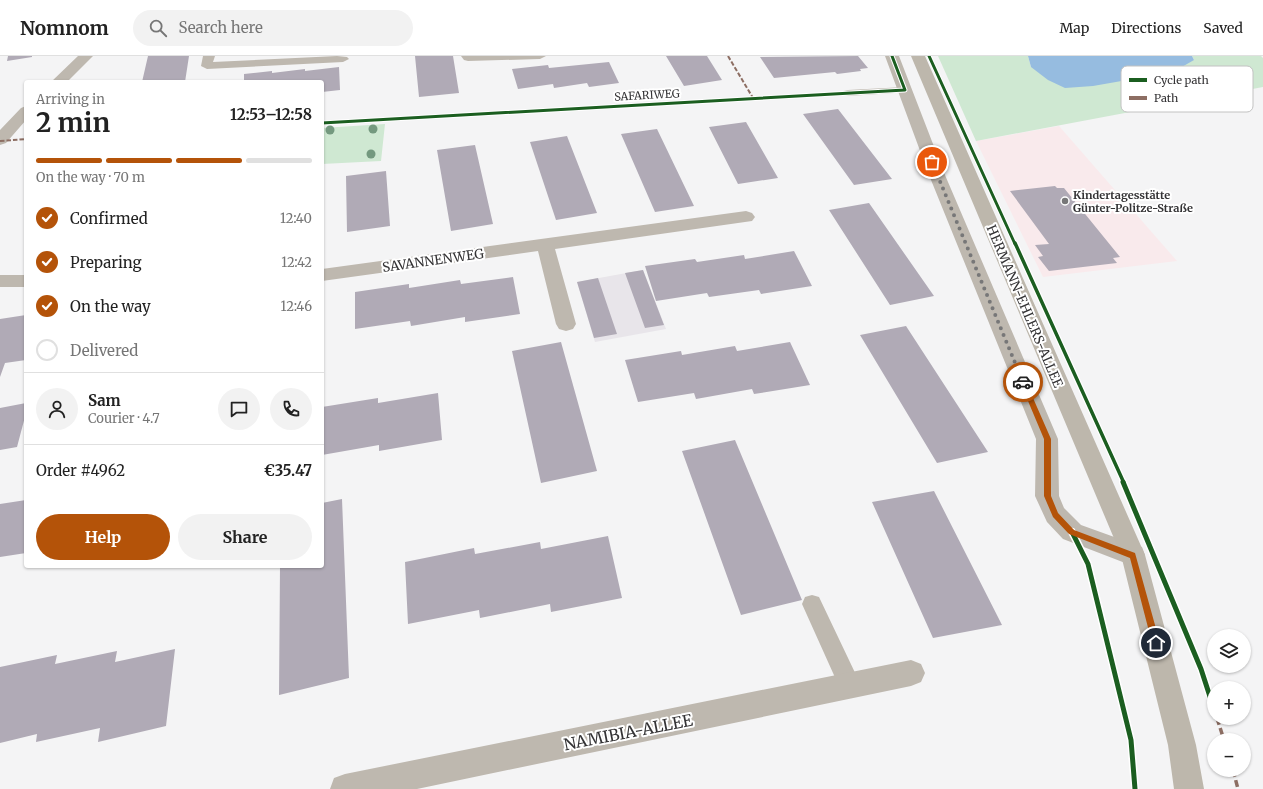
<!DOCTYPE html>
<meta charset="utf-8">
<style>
:root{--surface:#fff;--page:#f2f2f2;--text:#222;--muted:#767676;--line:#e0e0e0;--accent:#b45309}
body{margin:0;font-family:Merriweather,serif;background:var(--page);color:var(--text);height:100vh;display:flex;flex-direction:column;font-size:15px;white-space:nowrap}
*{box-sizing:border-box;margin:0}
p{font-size:13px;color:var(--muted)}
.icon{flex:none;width:22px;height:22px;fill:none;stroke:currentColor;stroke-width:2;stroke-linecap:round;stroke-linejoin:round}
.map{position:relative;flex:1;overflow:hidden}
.details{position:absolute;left:24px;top:24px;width:300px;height:488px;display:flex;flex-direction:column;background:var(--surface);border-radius:4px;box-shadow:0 1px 3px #0004}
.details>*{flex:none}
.fabs{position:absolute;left:1207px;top:573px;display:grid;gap:8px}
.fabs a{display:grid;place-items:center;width:44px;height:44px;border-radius:50%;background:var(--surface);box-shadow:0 1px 3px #0004;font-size:20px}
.pin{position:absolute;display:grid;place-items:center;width:34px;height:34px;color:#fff;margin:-17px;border:2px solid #fff;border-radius:50%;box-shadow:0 1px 4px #0007}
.courier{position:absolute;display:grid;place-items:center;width:40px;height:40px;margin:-20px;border:3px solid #b45309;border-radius:50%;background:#fff;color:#222;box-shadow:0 1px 5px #0007}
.overview em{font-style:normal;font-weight:700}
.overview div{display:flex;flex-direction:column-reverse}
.overview{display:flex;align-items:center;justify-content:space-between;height:68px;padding:0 12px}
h1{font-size:26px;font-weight:700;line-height:30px}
.bar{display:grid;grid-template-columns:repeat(4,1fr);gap:6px 4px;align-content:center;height:48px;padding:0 12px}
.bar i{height:5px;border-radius:3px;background:var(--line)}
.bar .selected{background:var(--accent)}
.bar p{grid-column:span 4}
.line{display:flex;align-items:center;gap:10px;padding:0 12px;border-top:1px solid var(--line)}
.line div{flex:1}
.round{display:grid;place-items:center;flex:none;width:42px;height:42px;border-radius:21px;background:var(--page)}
ol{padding:0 12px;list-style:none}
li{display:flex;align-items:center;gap:12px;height:44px}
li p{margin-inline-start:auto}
li .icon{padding:4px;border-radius:50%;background:var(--accent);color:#fff;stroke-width:4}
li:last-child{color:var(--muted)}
li i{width:22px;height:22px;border:2px solid var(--line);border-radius:50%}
.cta{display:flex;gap:8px;margin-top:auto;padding:8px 12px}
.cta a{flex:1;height:46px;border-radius:24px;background:var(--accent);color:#fff;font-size:16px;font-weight:700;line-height:46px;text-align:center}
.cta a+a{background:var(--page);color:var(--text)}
header{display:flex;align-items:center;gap:24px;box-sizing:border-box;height:56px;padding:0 20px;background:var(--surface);border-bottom:1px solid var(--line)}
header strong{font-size:19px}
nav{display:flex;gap:22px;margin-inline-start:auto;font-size:14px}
.search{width:280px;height:36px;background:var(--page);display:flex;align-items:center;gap:10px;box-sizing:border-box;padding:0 14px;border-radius:22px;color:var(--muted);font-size:15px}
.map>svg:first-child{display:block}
.commercial{fill:#f9eaec}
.built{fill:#e8e5ea}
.green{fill:#cfe8d2}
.water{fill:#96bce0}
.building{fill:#b0aab6}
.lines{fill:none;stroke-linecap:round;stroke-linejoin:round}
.lane{fill:#beb8af;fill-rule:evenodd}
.street{fill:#beb8af;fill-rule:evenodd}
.secondary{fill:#bdb7ac;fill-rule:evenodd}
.quiet-far1{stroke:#8d6e63;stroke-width:2;stroke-dasharray:4.5 2;stroke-linecap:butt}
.quiet{stroke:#8d6e63;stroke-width:3.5;stroke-dasharray:7 3.5;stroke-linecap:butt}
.cycleway-far2-casing{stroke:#fff;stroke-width:5}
.cycleway-far1-casing{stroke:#fff;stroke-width:6}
.cycleway-casing{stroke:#fff;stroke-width:8}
.cycleway-far2{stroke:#1b5e20;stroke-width:3}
.cycleway-far1{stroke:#1b5e20;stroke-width:3.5}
.cycleway{stroke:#1b5e20;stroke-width:5}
.tree{fill:#74997f}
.route{fill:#b45309}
.done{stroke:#777778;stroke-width:4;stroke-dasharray:0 7.2}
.poi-dot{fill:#777778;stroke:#fff;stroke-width:1.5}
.labels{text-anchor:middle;stroke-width:4;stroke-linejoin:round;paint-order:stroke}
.far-street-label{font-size:11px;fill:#343335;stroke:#fff}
.far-poi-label{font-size:11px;font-weight:bold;fill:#343335;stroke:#fff;text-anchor:start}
.street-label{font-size:13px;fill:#343335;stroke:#fff}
.near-street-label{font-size:16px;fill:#343335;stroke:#fff}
.key{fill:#fff;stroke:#c2c2c2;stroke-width:1}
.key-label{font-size:11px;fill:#343335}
</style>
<header>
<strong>Nomnom</strong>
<div class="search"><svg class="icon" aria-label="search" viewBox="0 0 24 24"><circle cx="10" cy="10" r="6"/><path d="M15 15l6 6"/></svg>Search here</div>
<nav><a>Map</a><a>Directions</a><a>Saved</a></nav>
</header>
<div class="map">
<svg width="1263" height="733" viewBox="0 0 1263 733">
<rect width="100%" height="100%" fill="#f4f4f5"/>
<path class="commercial" d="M1059 70 1177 205 1043 221 976 85Z"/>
<path class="built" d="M643 214 666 273 595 286 577 226Z"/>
<path class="green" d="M938 0H1028L1031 11 1194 4 1192 0H1261L1263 2V31L976 85Z
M385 68 381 105 322 108V72Z"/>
<path class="water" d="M1028 0H1192L1194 4 1173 16 1093 30 1065 32 1048 24 1031 11Z"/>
<path class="building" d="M8 0H32V1L7 5Z
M148 0H189L185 26H142Z
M415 0H453L459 37 419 41Z
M666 0H707L722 24 684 30Z
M858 0 868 12 860 13 861 15 837 18 835 16 774 22 760 1Z
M609 6 619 27 589 31 587 27 554 32 553 28 518 33 512 13 548 9 549 12Z
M339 11 340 34 322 36V26H244V18L272 15V17L305 13V15Z
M838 53 892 123 854 129 803 58Z
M746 66 778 122 738 128 709 71Z
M657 73 694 150 655 156 621 78Z
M567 80 597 157 556 164 530 86Z
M475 89 493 168 451 175 437 94Z
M386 115 390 170 347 176 346 120Z
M1055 130 1057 132H1064L1120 201 1113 202 1117 207 1049 215 1038 201 1043 200 1035 189 1049 188 1010 135Z
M869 147 934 240 890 249 829 154Z
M794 195 812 230 761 238 759 234 709 241 707 237 656 245 645 210 695 203 697 206 744 199 745 203Z
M643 214 664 269 645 272 625 217Z
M513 221 520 258 465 266V261L411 270 410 265 355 273V236L409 228V232L460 224 461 228Z
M598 222 617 278 594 282 577 226Z
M26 259V304L5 307 0 321V263Z
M906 270 988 396 937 407 860 279Z
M561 286 597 415 541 427 512 295Z
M790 286 810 329 754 338 752 333 696 343 694 337 638 346 625 304 681 295 682 299 735 290 737 295Z
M438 337 442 384 379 395V389L322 399V351L378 342V347Z
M26 347V357L17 391 0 394V352Z
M735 384 802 544 741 559 682 395Z
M934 435 1002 569 933 582 872 446Z
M342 443 349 622 279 639 280 510H322V447Z
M26 444V497L0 501V448Z
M608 480 622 542 551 556 550 548 480 562 479 554 408 568 405 506 474 492 475 498 540 486 541 493Z
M175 593 166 670 98 686 100 672 36 686 37 678 0 687V611L57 599 55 608 117 595 115 606Z"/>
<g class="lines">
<path class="lane" d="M203 0H215L213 6 337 0 347 1 349 3 343 6 207 13 201 10Z
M461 0H546L540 3 468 5 464 4Z
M905 31 909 32 911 34 909 36 848 40 844 39 842 37 844 35 848 34Z
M812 539 819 541 858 623 861 630 858 637 850 641 842 637 802 548 805 541Z"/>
<path class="street" d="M78 0H93L67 26H51Z
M885 0H899L945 119 1058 383 1059 440 1064 452 1081 469 1142 491 1145 499 1142 507 1133 510 1063 483 1047 466 1035 440 1036 383 929 119Z
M26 50V64L6 87 0 89V74L21 52Z
M746 155 752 157 755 161 752 165 555 193 576 268 573 273 566 275 559 273 556 268 538 195 322 225V213Z
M0 219H26V231H0Z
M911 604 921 608 925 617 921 626 911 630 417 733H330L334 722 345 718Z"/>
<path class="secondary" d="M911 0H925L1145 499 1196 689 1204 733H1174L1168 689 1121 499Z"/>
<path class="quiet-far1" d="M728 0 753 42
M0 85 26 83"/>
<path class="quiet" d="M1217 662 1224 684
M1233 714 1238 733"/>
<g class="cycleway-far2-casing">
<path id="cycleway-far2" d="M929 0 1015 188
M322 67 905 34 892 0"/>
</g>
<g class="cycleway-far1-casing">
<path id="cycleway-far1" d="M1015 187 1124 427"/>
</g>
<g class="cycleway-casing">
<path id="cycleway" d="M1123 426 1201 613 1214 653
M1072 476 1088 508 1131 684 1135 733"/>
</g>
<use href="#cycleway-far2" class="cycleway-far2"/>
<use href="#cycleway-far1" class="cycleway-far1"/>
<use href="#cycleway" class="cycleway"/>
</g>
<g class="tree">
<circle cx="373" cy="73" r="4.5"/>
<circle cx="330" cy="74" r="4.5"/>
<circle cx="371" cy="98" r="4.5"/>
</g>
<path class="route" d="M1023 323 1026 326 1051 383V440L1058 457 1074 474 1135 497 1160 587 1158 590 1156 591 1152 587 1130 502 1069 478 1053 461 1044 440V383L1020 326Z"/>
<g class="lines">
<path class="done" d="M932 106 1023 326"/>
</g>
<circle class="poi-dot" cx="1065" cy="145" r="4"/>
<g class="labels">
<g class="far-street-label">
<text transform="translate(647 39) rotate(-3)" y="4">SAFARIWEG</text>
</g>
<g class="far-poi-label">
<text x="1073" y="143">Kindertagesstätte<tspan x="1073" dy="13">Günter-Politze-Straße</tspan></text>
</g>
<g class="street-label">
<text transform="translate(433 204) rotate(-8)" y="5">SAVANNENWEG</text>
<text transform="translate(1025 250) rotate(67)" y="5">HERMANN-EHLERS-ALLEE</text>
</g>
<g class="near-street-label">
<text transform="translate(628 676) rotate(-11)" y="6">NAMIBIA-ALLEE</text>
</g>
</g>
<rect x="1121" y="10" width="132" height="46" rx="6" class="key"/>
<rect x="1129" y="22" width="18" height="4" fill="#1b5e20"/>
<rect x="1129" y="40" width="18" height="4" fill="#8d6e63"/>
<g class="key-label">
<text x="1154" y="28">Cycle path</text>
<text x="1154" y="46">Path</text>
</g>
</svg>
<div class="fabs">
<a><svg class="icon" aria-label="layers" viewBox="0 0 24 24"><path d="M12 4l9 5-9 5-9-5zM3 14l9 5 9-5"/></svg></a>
<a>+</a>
<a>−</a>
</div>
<div class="pin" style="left:932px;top:106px;background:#ea580c"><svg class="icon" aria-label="bag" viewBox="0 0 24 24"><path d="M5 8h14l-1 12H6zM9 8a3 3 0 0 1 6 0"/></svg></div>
<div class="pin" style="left:1156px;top:587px;background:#1f2937"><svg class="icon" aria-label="home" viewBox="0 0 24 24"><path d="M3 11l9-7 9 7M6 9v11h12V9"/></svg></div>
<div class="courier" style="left:1023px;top:326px"><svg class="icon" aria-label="car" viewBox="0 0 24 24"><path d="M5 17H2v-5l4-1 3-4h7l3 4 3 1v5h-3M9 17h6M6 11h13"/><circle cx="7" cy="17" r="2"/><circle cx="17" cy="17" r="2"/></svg></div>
<section class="details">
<div class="overview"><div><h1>2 min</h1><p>Arriving in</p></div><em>12:53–12:58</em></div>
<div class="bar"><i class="selected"></i><i class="selected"></i><i class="selected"></i><i></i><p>On the way · 70 m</p></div>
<ol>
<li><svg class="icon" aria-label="check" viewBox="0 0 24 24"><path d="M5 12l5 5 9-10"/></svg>Confirmed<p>12:40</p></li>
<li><svg class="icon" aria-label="check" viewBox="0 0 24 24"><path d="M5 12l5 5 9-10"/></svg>Preparing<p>12:42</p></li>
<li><svg class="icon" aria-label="check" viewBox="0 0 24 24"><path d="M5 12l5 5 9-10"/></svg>On the way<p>12:46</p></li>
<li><i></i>Delivered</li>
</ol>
<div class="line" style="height:72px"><a class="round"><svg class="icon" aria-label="person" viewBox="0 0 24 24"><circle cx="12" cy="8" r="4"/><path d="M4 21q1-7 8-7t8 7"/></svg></a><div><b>Sam</b><p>Courier · 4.7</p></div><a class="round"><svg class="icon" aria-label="chat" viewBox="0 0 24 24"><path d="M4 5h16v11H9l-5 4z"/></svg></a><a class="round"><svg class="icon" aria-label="phone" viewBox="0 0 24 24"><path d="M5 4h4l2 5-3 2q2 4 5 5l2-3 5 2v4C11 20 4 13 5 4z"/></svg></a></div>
<div class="line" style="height:52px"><div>Order #4962</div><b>€35.47</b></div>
<div class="cta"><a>Help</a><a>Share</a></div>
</section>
</div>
